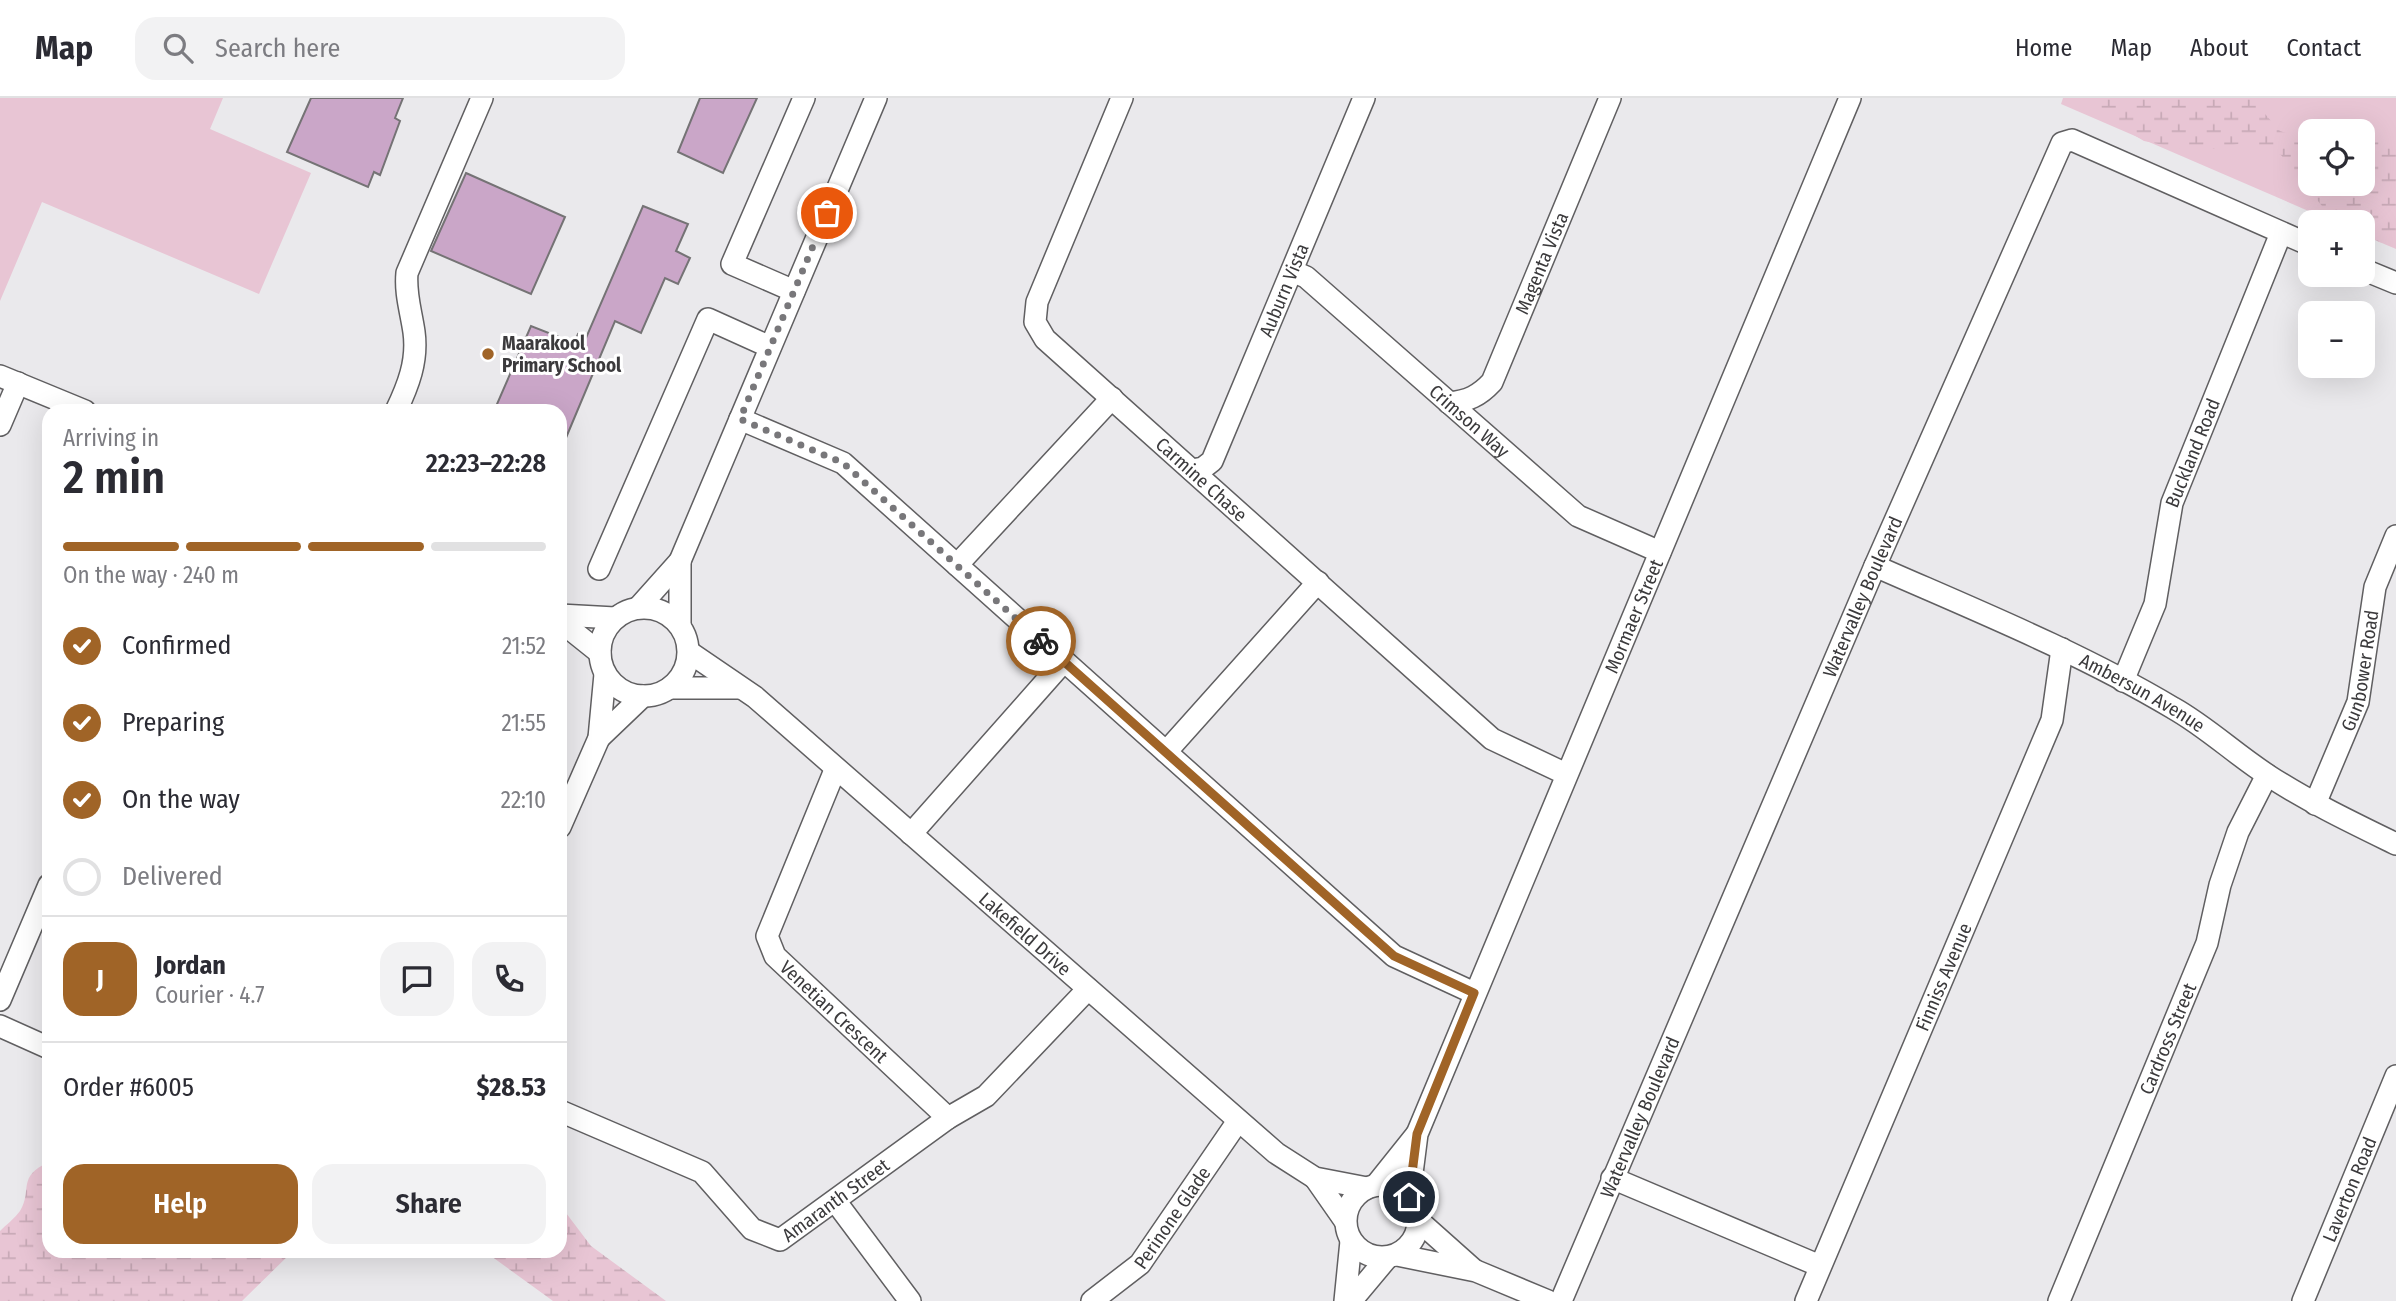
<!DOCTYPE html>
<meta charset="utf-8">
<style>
:root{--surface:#fff;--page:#f2f2f3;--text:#2b2b33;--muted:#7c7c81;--line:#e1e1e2;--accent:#a06427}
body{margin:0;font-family:"Fira Sans Condensed",sans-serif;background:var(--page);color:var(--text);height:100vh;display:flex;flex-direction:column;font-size:26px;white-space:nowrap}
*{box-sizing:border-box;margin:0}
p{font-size:23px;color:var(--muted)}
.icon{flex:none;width:38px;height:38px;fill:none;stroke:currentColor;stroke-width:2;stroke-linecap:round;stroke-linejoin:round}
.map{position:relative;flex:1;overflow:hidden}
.drawer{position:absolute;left:42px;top:306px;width:525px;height:854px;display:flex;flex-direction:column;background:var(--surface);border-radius:21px;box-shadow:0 7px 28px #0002}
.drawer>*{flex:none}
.tools{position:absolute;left:2298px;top:21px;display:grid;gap:14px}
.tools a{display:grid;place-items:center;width:77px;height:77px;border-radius:14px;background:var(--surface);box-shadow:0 7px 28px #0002;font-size:35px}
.pin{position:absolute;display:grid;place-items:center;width:60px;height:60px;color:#fff;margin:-30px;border:4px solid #fff;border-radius:50%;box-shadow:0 2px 7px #0007}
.courier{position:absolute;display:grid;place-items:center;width:70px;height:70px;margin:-35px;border:5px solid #a06427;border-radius:50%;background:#fff;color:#222;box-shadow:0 2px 9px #0007}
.summary em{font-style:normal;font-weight:600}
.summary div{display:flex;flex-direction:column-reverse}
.summary{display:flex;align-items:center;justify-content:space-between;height:119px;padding:0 21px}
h1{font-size:46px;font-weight:600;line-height:52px}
.bar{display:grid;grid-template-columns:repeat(4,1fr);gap:10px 7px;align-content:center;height:84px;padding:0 21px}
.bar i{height:9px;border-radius:5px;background:var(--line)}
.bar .on{background:var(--accent)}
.bar p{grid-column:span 4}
.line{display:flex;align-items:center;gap:18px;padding:0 21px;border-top:2px solid var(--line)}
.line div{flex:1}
.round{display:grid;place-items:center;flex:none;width:74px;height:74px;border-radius:21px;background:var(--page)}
ol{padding:0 21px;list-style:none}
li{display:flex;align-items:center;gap:21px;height:77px}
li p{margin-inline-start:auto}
li .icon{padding:7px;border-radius:50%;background:var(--accent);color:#fff;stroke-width:4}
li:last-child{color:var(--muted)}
li i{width:38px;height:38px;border:4px solid var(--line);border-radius:50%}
.cta{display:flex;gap:14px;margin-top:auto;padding:14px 21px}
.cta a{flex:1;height:80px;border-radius:21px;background:var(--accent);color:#fff;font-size:28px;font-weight:600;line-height:80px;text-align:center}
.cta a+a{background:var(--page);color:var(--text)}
header{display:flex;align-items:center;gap:42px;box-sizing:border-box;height:98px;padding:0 35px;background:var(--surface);border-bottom:2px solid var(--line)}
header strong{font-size:33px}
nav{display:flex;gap:38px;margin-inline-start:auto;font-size:24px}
.search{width:490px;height:63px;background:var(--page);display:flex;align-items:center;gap:18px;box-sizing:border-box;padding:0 24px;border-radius:21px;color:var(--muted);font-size:26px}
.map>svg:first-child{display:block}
.green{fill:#e8c5d4;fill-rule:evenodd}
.wetland{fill:url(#wetland-marsh)}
.building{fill:#caa6c8;stroke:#757375;stroke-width:2}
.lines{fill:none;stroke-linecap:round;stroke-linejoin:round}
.minor-casing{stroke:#605f61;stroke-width:24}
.minor{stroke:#fff;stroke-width:21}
.done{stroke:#78777a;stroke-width:7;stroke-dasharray:0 12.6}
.route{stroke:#a06427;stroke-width:9}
.poi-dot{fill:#a06427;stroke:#fff;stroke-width:2.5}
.labels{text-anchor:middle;stroke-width:6;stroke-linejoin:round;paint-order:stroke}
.street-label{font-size:19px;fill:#3b3a3c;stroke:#fff}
.poi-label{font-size:19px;font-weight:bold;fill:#3b3a3c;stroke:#fff;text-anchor:start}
</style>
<header>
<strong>Map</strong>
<div class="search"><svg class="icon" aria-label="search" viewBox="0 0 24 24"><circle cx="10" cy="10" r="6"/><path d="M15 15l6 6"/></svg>Search here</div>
<nav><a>Home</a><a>Map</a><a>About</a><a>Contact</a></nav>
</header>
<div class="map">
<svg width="2396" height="1203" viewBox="0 0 2396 1203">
<defs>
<pattern id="wetland-marsh" width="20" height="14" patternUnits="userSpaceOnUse" patternTransform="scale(1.75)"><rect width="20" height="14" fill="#e8c5d4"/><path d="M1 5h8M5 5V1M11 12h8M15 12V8" fill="none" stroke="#c8aab7"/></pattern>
</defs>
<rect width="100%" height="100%" fill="#eae9ec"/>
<path class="green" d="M0 0H223L210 31 311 75 259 196 42 104 0 203Z
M2063 0H2396V151L2363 137 2362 124H2334L2061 6ZM2310 33H2362V86H2310Z"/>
<path class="wetland" d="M2096 0H2251L2280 33 2310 43V86H2362L2363 36 2396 42V147L2379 144 2363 134 2362 124H2346L2322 108 2281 57 2248 44 2198 54 2144 43 2105 20Z
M49 1064V1153H293L242 1203H0V1133C6 1127 15 1120 20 1113 33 1092 16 1079 49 1064Z
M560 1107 591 1148 666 1203H553L484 1153H560Z"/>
<path class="building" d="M311 0H403L395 20 400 23 380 77 374 74 368 89 287 54Z
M700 0H757L723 75 678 54Z
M466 75 565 119 531 196 431 153Z
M643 108 688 126 676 153 690 160 678 186 665 180 641 235 615 223 560 354V313H494L531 228 574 245 578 236 586 240Z"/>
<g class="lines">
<g class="minor-casing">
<g id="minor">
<path id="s1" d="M1122 0 1037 204 1035 224 1045 241 1492 641 1566 676"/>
<path d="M2362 171 2396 185"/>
<path id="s2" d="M1292 173 1306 179 1578 418 1660 454"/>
<path d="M794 193 732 166 804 0"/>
<path d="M0 278 85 313"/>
<path id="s3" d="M1449 305C1468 303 1479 298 1492 284L1610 0"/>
<path d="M396 313C408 288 418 263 414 234 411 213 405 196 407 175L482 0"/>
<path d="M740 321 843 365 1394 858 1474 895"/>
<path d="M0 327 18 285"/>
<path id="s4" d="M1192 372 1203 370 1212 363 1364 0"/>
<path d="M680 463V527"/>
<path d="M957 467 1112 300"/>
<path id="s5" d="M1875 468C1975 512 2079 554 2173 610 2207 629 2236 657 2269 678 2309 704 2353 725 2396 746"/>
<path d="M599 471 708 221 770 249"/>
<circle cx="644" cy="554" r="44"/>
<path d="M638 510 680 463 876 0"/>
<path d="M560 517 615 520"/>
<path d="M560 523 600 555"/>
<path id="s6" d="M689 554 755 599 1276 1055 1315 1080 1367 1090"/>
<path id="s7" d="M2123 583 2155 506 2172 405 2281 135"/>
<path d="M670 590H738"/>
<path d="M599 640 643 598"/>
<path d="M1166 654 1318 484"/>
<path id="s8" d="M835 672 767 838 775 858 948 1020"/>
<path id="s9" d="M2315 706 2358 604 2375 489 2396 438"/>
<path d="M560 729 599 640 605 576"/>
<path d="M911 736 1064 563"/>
<path d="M0 902 49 787"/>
<path d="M0 928 49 950"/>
<path id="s10" d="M560 1013 702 1074 752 1131 780 1142 948 1020 986 998 1088 891"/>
<path d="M1315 1080 1345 1123"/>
<path d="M1612 1080 1820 1168"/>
<circle cx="1382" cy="1123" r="36"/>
<path d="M1376 1087 1416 1037"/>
<path id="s11" d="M1409 1099 1417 1036 1850 0"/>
<path d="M836 1104 910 1203"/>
<path d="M1419 1123 1474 1172"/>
<path d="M1397 1157 1476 1173 1548 1203"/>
<path id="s12" d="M1092 1203 1140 1166 1238 1023"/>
<path d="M1345 1203 1351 1143"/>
<path d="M1351 1203 1387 1160"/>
<path id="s13" d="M1561 1203 1875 468 2062 45 2072 42 2310 147"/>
<path id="s14" d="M1806 1203 2052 622 2062 551"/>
<path id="s15" d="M2059 1203 2207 845 2220 787 2238 734 2267 677"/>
<path id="s16" d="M2303 1203 2396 978"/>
</g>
</g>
<use href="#minor" class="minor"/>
</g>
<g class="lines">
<path class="done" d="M827 115 740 321 843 365 1041 543"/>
<path class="route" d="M1041 543 1394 858 1474 895 1417 1036 1409 1099"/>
</g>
<circle class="poi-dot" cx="488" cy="256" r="7"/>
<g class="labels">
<g class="street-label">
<text dy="7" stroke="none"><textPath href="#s3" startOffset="178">Magenta Vista</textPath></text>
<text dy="7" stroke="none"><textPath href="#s4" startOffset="208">Auburn Vista</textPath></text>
<text dy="7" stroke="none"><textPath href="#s2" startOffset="233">Crimson Way</textPath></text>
<text dy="7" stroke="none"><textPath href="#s7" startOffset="240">Buckland Road</textPath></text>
<text dy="7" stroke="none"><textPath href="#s1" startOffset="471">Carmine Chase</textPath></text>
<text dy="7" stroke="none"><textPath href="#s13" startOffset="766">Watervalley Boulevard</textPath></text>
<text dy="7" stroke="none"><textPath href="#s11" startOffset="625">Mormaer Street</textPath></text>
<text dy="7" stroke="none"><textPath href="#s9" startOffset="142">Gunbower Road</textPath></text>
<text dy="7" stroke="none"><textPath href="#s5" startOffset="296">Ambersun Avenue</textPath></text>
<text dy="7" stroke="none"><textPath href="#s6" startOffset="439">Lakefield Drive</textPath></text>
<text dy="7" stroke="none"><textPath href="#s14" startOffset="352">Finniss Avenue</textPath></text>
<text dy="7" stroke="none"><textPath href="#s8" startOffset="282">Venetian Crescent</textPath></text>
<text dy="7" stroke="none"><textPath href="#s15" startOffset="284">Cardross Street</textPath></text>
<text dy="7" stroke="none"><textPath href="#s13" startOffset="200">Watervalley Boulevard</textPath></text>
<text dy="7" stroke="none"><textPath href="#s16" startOffset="121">Laverton Road</textPath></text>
<text dy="7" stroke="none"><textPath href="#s10" startOffset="329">Amaranth Street</textPath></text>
<text dy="7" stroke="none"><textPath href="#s12" startOffset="117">Perinone Glade</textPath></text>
</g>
<g class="poi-label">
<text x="502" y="252">Maarakool<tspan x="502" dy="22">Primary School</tspan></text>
</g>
</g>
</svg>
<div class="tools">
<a><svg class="icon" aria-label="locate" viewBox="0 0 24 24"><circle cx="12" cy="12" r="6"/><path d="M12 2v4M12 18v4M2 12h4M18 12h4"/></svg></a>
<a>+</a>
<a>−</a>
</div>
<div class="pin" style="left:827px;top:115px;background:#ea580c"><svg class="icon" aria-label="bag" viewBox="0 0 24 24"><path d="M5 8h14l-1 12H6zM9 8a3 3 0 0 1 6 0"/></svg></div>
<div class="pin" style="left:1409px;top:1099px;background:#1f2937"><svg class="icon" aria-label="home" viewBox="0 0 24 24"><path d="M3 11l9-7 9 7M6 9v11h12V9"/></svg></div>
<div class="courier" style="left:1041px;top:543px"><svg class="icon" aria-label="bike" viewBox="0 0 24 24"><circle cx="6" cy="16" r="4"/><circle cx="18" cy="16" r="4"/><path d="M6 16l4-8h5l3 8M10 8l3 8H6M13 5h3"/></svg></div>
<section class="drawer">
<div class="summary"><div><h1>2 min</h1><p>Arriving in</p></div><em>22:23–22:28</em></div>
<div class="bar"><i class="on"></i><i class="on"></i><i class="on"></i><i></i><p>On the way · 240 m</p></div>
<ol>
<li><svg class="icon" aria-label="check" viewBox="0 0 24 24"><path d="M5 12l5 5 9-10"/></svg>Confirmed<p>21:52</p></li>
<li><svg class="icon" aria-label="check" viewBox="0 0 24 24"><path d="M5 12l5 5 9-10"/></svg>Preparing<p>21:55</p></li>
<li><svg class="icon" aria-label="check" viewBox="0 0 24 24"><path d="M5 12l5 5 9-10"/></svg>On the way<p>22:10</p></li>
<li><i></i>Delivered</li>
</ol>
<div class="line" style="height:126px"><b class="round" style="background:var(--accent);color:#fff">J</b><div><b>Jordan</b><p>Courier · 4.7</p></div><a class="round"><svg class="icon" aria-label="chat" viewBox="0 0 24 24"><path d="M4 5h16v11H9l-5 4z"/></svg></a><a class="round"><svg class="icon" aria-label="phone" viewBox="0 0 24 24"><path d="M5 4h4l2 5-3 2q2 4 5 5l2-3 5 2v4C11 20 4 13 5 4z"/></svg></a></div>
<div class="line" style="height:91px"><div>Order #6005</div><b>$28.53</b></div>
<div class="cta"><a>Help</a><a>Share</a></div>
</section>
</div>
